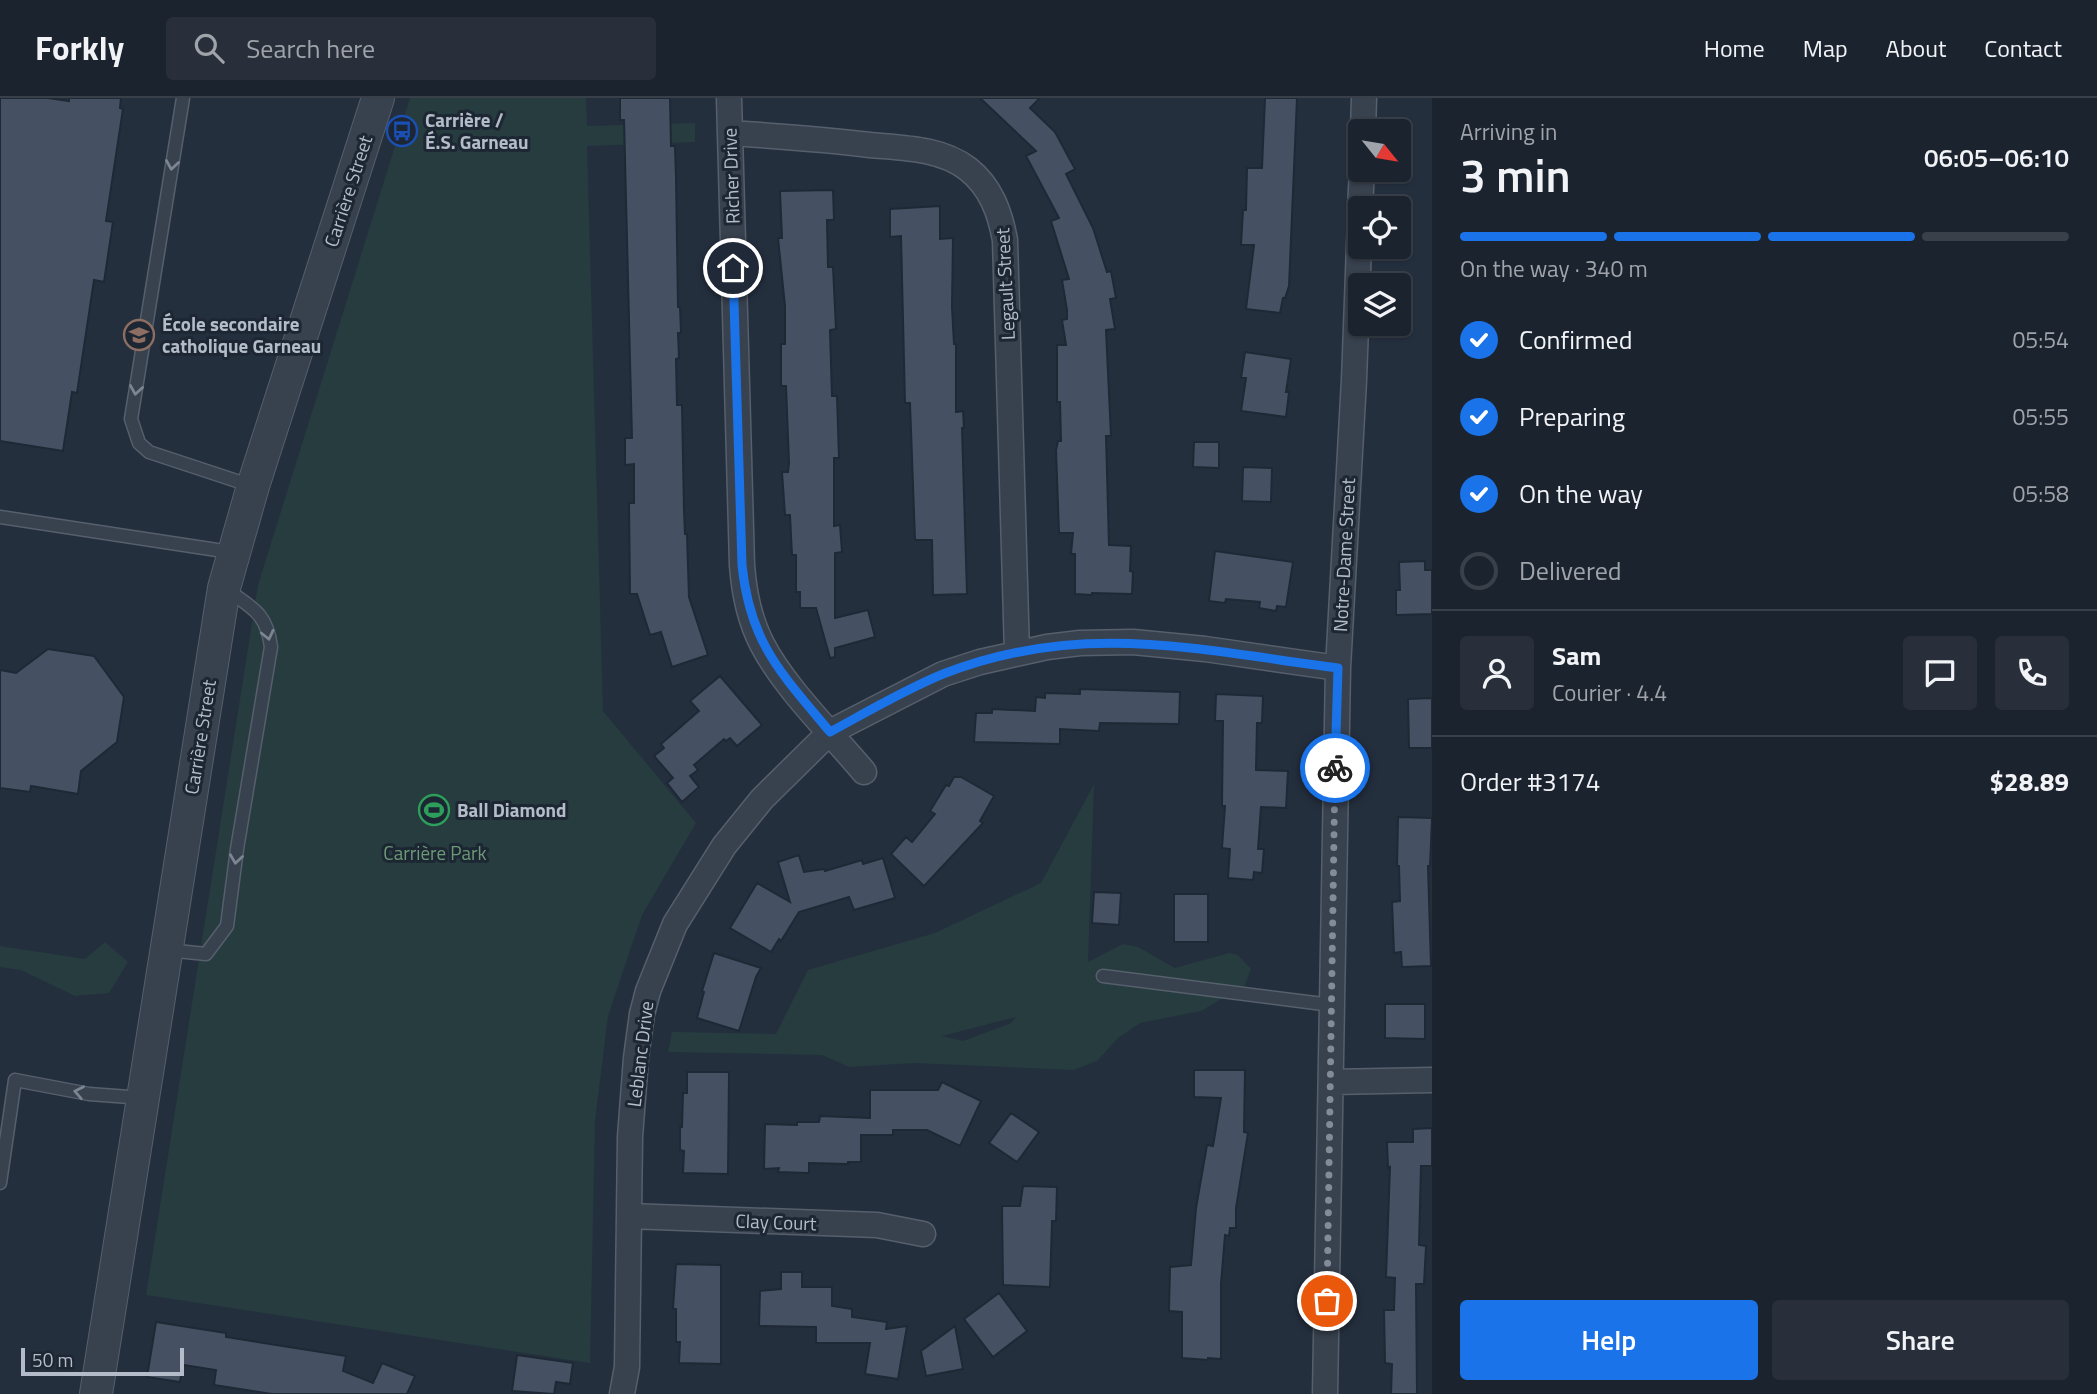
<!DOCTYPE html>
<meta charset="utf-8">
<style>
:root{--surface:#1b232e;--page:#282f3a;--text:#f1f3f6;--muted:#a0a4aa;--line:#39404a;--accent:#1a73e8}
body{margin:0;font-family:"Titillium Web",sans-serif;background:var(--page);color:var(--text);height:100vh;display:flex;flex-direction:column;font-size:26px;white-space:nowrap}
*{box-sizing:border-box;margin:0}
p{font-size:23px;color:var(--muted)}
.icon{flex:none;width:38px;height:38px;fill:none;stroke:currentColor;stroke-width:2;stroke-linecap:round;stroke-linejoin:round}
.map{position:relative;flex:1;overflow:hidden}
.details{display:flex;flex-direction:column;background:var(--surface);width:665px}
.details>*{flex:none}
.needle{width:46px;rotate:120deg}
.buttons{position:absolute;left:1348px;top:21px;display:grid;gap:14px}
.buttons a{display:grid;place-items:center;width:63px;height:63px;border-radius:7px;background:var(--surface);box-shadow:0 2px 5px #0004,0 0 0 2px var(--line);font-size:35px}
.scale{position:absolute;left:21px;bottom:18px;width:163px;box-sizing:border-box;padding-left:7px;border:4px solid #b4bcc9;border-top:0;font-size:19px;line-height:24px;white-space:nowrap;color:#b4bcc9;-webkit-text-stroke:5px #1d2633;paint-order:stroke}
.pin{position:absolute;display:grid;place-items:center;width:60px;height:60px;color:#fff;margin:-30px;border:4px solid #fff;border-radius:50%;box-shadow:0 2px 7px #0007}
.courier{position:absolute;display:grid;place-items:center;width:70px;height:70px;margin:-35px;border:5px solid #1a73e8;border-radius:50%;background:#fff;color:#222;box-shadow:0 2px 9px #0007}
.headline em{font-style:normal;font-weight:600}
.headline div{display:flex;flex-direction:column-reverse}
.headline{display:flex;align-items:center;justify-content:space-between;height:119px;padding:0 28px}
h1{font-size:46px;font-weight:600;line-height:52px}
.bar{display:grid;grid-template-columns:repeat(4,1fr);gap:10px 7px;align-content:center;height:84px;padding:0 28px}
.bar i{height:9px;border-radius:5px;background:var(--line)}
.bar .on{background:var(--accent)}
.bar p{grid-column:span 4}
.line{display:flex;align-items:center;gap:18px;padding:0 28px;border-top:2px solid var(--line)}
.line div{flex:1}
.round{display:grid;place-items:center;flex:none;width:74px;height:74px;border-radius:7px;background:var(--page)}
ol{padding:0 28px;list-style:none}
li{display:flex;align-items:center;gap:21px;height:77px}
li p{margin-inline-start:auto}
li .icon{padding:7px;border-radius:50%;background:var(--accent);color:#fff;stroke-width:4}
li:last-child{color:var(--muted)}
li i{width:38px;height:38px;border:4px solid var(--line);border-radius:50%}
.cta{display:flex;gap:14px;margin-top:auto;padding:14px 28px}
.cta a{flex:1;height:80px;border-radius:7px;background:var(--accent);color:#fff;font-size:28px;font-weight:600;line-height:80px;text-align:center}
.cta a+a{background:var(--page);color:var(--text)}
header{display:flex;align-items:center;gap:42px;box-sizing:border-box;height:98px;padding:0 35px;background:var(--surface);border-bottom:2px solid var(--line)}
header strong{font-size:33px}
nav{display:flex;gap:38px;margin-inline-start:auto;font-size:24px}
.search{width:490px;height:63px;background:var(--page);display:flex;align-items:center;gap:18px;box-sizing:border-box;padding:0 24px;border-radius:7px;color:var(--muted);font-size:26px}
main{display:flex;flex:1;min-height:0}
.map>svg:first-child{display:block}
.green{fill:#263c3f;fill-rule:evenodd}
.building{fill:#455162;stroke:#1f2835;stroke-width:2}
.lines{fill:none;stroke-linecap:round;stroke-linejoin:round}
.service-casing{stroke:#565f6c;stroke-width:15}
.minor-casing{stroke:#565f6c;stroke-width:27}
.tertiary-casing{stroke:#565f6c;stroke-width:34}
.service{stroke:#38414e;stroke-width:12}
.minor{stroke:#38414e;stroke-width:24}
.tertiary{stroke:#38414e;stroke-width:32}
.oneway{stroke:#7c8592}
.done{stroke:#828b98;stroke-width:7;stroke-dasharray:0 12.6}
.route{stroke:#1a73e8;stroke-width:9}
.labels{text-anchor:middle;stroke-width:6;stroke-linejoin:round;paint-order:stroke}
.poi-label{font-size:19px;font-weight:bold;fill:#b4bcc9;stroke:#1d2633;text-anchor:start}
.street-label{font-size:19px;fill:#b4bcc9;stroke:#1d2633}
.park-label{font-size:19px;fill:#6b9a76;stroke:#1d2633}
</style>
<header>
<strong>Forkly</strong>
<div class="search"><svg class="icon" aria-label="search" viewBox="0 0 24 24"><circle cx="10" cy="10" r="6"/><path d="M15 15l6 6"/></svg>Search here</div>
<nav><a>Home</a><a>Map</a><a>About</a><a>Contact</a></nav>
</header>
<main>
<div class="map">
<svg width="1432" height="1296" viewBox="0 0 1432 1296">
<rect width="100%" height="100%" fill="#242f3e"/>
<path class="green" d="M410 0H586L587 28 695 25V44L587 48 603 613 696 725 642 817 608 918 595 1023 590 1265 146 1197 258 487Z
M1094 686 1088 864 1123 846 1138 849 1175 870 1229 855 1238 857 1251 871 1245 887 1201 913 1140 925 1118 940 1097 963 1073 972 914 965 849 969 822 957 668 954 672 934 776 936 808 872 935 835 1041 785ZM1016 919 1011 925 963 943 942 938Z
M105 844 128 864 109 895 75 898 21 872 0 869V848L85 861Z"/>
<path class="building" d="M0 0H48L69 3V0H121L120 10 123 11 106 123 113 124 104 184 94 182 77 295 72 294 63 353 0 343Z
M620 0H670L671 48H675L676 79 678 209H680L681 235H678L679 260 676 261 677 307H682L684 412 685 436H687L689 499 708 557 672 569 661 534 650 537 637 496H630L629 405H634V366L625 367V340H632L631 301 624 22H620Z
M980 0H1040L1030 10 1055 34 1075 71 1066 76 1093 130 1107 174 1111 173 1116 200 1110 201 1115 231 1106 232 1111 338H1106L1109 447 1131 448 1130 473 1133 474 1132 496 1092 495V497L1075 496V456H1071L1073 435H1059L1056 352 1058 343H1061L1060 304H1057V247H1066L1062 222 1067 221V212L1062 182 1069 181 1051 123 1059 120 1026 58 1036 53Z
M1265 0H1297L1289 188 1285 200H1283L1280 215 1246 211 1254 147H1241L1243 112H1246L1247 70H1262Z
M833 92 834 122H827L828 169H833L836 231 830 232 832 298H837L839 360H834V428L840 427 842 454 835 455V520L868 512 875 539 835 550V559L830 560 816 510H800V494H796V457H792L790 417H785L782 374H788L789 365 786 288H781V246H785V208L778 140H782L780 93Z
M940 108V141L953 140 952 209 954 246H956V314L963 313 964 330H962L967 496 933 497 932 442H915L910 305H905L901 138 890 139V111Z
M1245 254 1291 261 1286 294H1289L1286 319 1241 313 1246 280H1241Z
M1194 344H1219V370L1193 369Z
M1243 369 1272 370 1271 404 1242 403Z
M1215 453 1293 464 1286 509 1277 508 1276 513 1259 510 1260 504 1226 501 1225 505 1209 503Z
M1425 463V472H1432V516L1396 517V492H1400L1399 464Z
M48 551 94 558 124 599 117 644 81 673 78 696 31 688 30 694 0 690V572L16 575Z
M720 578 762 627 737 648 730 640 726 643 724 641 694 667 698 672 690 678 699 689 682 704 667 685 673 680 654 658 664 650 661 646 699 613 690 603Z
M1080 591 1180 594 1179 626 1100 625 1099 633 1060 631V646L974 644 976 615H992V611L1035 613 1036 599 1045 600V595L1080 596Z
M1216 596 1263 598 1262 625H1257L1256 672 1288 673 1286 710 1261 709 1258 751H1264L1262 775 1254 774 1253 782 1228 780 1230 751 1222 750 1225 708H1222L1223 623H1215Z
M1432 600V650H1409L1408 601Z
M954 679H961L994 698 980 723 983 725 924 788 891 756 906 739 912 744 935 716 930 713 946 687 949 688Z
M1398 719 1432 720 1430 768H1428L1431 868 1402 869 1401 854 1394 855 1392 804 1400 803 1399 768H1397Z
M799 757 804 774 824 771 825 773 862 762 863 766 883 760 895 800 854 812 849 799 799 814 781 843 779 841 771 854 730 830 757 785 790 804 778 764Z
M1094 794 1121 795 1119 827 1092 825Z
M1174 796H1208V844H1174Z
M714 855 761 870 756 879 739 933 697 920 704 894 702 893Z
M1385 906H1425V941L1385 940Z
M1194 972H1245L1244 1034 1248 1035 1236 1110V1130H1230L1229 1138 1225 1137 1221 1186V1261L1208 1260V1262L1182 1260V1214L1169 1213 1170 1169 1191 1167 1196 1110 1207 1047 1213 1048 1221 1000 1194 999Z
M687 974H729L728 1076 683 1075 684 1053 680 1052V1029H682L683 995H687Z
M942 984 981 1003 960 1048 927 1032H893V1037H861V1064H848V1066L809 1065V1075L778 1074 779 1070 764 1071 765 1026 797 1027V1024H819L820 1018 870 1020V992H938Z
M1011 1015 1039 1034 1017 1064 989 1045Z
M1432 1030V1068H1421L1419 1147 1426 1148 1424 1186H1416L1417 1296H1391L1392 1266 1385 1265 1384 1212H1394L1395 1180 1386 1179 1390 1069 1388 1070 1387 1044H1413V1031Z
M1023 1088 1057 1089 1056 1123H1052L1050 1189 1003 1187 1002 1108H1020Z
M676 1166 721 1167V1266L679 1265 680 1244H676V1211H673Z
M781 1174H802V1189H832V1208L852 1211V1219L887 1224 886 1231 907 1228 898 1281 865 1276 870 1245H816V1229L759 1228 760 1193 781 1191Z
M999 1195 1027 1233 993 1259 964 1221Z
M156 1224 226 1235V1239L346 1258 343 1273 373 1285 382 1265 415 1278 407 1296H272L214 1287 216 1272 183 1267 180 1284 147 1279Z
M955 1228 963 1271 926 1278 921 1253Z
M517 1257 573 1265 570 1286 556 1284 554 1296 512 1293Z"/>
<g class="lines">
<g class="service-casing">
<path id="service" d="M183 0 131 321 139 345 149 354 252 388
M0 419 217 452 232 453
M167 852 206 856 227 828 237 751 271 549C267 516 253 510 227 492
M1103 878 1331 907
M0 1085 15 982 89 996 143 1000"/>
</g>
<g class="minor-casing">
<path id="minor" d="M729 0 742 467C744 495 749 521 762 546 784 589 832 636 864 674
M1363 33 1364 0
M730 35C776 38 823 41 870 47 903 50 941 50 968 71 991 89 1000 115 1005 142L1017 555
M1360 110 1362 72
M1331 984 1432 982
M629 1118 877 1127 923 1136
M622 1296 627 1269 630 1039 636 960 642 916 648 893 675 826 724 748 762 701 830 634 943 576 980 564 1047 549 1080 545 1133 544 1205 551 1338 570
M1325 1296 1338 570 1354 282 1360 121"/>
</g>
<g class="tertiary-casing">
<path id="tertiary" d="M96 1296 224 490 253 388 378 0"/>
</g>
<use href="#service" class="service"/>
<use href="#minor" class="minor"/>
<use href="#tertiary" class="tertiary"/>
</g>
<defs><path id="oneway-chevron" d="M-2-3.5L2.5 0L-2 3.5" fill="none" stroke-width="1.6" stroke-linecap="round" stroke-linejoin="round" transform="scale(1.75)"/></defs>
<g class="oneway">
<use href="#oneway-chevron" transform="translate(172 67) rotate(99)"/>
<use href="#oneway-chevron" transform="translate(136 292) rotate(99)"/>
<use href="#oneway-chevron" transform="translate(268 537) rotate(77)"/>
<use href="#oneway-chevron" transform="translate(236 761) rotate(98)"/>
<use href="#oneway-chevron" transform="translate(79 994) rotate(-169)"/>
</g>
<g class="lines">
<path class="done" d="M1327 1203 1335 670"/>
<path class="route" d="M733 170 742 467C750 546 782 576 830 634 867 614 904 592 943 576 1081 522 1198 552 1338 570L1335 670"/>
</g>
<defs>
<g id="bus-ring" transform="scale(1.575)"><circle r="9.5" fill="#1d2633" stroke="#1a4fb4" stroke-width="1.5"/><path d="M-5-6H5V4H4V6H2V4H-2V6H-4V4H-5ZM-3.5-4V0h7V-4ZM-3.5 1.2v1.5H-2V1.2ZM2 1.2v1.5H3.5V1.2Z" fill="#1a4fb4"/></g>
<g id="school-ring" transform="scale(1.575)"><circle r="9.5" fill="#1d2633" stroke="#8d6e63" stroke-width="1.5"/><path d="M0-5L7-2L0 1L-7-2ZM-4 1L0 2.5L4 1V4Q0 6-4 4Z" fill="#8d6e63"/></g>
<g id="stadium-ring" transform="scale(1.575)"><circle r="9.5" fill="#1d2633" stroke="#2e9e5b" stroke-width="1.5"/><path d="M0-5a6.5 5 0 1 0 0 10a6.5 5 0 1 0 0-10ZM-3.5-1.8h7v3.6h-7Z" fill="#2e9e5b"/></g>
</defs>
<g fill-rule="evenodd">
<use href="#bus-ring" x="402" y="33"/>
<use href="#school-ring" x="139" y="237"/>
<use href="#stadium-ring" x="434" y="712"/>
</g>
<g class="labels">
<g class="poi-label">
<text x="425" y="29">Carrière /<tspan x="425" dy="22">É.S. Garneau</tspan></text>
<text x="162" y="233">École secondaire<tspan x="162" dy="22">catholique Garneau</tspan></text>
<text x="457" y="719">Ball Diamond</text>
</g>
<g class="street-label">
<text transform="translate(731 78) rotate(-92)" y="7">Richer Drive</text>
<text transform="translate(348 93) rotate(-72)" y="7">Carrière Street</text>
<text transform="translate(1005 186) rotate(-93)" y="7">Legault Street</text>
<text transform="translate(1344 457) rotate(-87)" y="7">Notre-Dame Street</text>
<text transform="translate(200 639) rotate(-81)" y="7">Carrière Street</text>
<text transform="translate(640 956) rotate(-83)" y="7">Leblanc Drive</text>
<text transform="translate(776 1124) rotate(2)" y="7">Clay Court</text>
</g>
<g class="park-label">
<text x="435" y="762">Carrière Park</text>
</g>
</g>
</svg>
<div class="buttons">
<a><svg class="needle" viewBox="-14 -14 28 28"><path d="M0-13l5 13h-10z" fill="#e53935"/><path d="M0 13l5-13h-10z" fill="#a0a4aa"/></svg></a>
<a><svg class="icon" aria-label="locate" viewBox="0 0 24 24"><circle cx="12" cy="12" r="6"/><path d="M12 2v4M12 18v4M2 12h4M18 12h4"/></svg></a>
<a><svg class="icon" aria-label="layers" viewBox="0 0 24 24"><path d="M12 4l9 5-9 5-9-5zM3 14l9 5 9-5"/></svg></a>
</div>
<div class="scale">50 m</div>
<div class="pin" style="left:1327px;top:1203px;background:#ea580c"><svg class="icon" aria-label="bag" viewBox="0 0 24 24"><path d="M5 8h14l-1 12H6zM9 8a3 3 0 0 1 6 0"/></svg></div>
<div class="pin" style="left:733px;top:170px;background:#1f2937"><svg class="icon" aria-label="home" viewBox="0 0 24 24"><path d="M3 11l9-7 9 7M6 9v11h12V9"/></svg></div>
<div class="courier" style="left:1335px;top:670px"><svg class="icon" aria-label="bike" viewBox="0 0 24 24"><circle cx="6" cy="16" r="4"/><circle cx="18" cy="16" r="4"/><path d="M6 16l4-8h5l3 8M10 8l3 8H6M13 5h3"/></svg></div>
</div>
<section class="details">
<div class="headline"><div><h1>3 min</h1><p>Arriving in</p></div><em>06:05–06:10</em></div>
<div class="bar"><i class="on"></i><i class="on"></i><i class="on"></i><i></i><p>On the way · 340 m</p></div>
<ol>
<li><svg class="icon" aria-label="check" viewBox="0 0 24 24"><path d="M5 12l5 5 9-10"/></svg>Confirmed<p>05:54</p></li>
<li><svg class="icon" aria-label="check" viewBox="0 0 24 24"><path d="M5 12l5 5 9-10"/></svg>Preparing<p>05:55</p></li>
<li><svg class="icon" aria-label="check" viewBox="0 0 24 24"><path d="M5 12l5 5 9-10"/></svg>On the way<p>05:58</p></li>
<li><i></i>Delivered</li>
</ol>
<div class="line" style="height:126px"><a class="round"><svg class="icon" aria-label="person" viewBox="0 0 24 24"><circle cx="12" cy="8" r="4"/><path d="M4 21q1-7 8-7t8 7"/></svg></a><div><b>Sam</b><p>Courier · 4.4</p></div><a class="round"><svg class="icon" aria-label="chat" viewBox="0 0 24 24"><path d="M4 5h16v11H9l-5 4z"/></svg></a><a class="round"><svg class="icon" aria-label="phone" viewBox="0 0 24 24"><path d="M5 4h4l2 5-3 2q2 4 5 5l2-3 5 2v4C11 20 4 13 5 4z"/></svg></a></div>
<div class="line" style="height:91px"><div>Order #3174</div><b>$28.89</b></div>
<div class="cta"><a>Help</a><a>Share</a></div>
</section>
</main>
